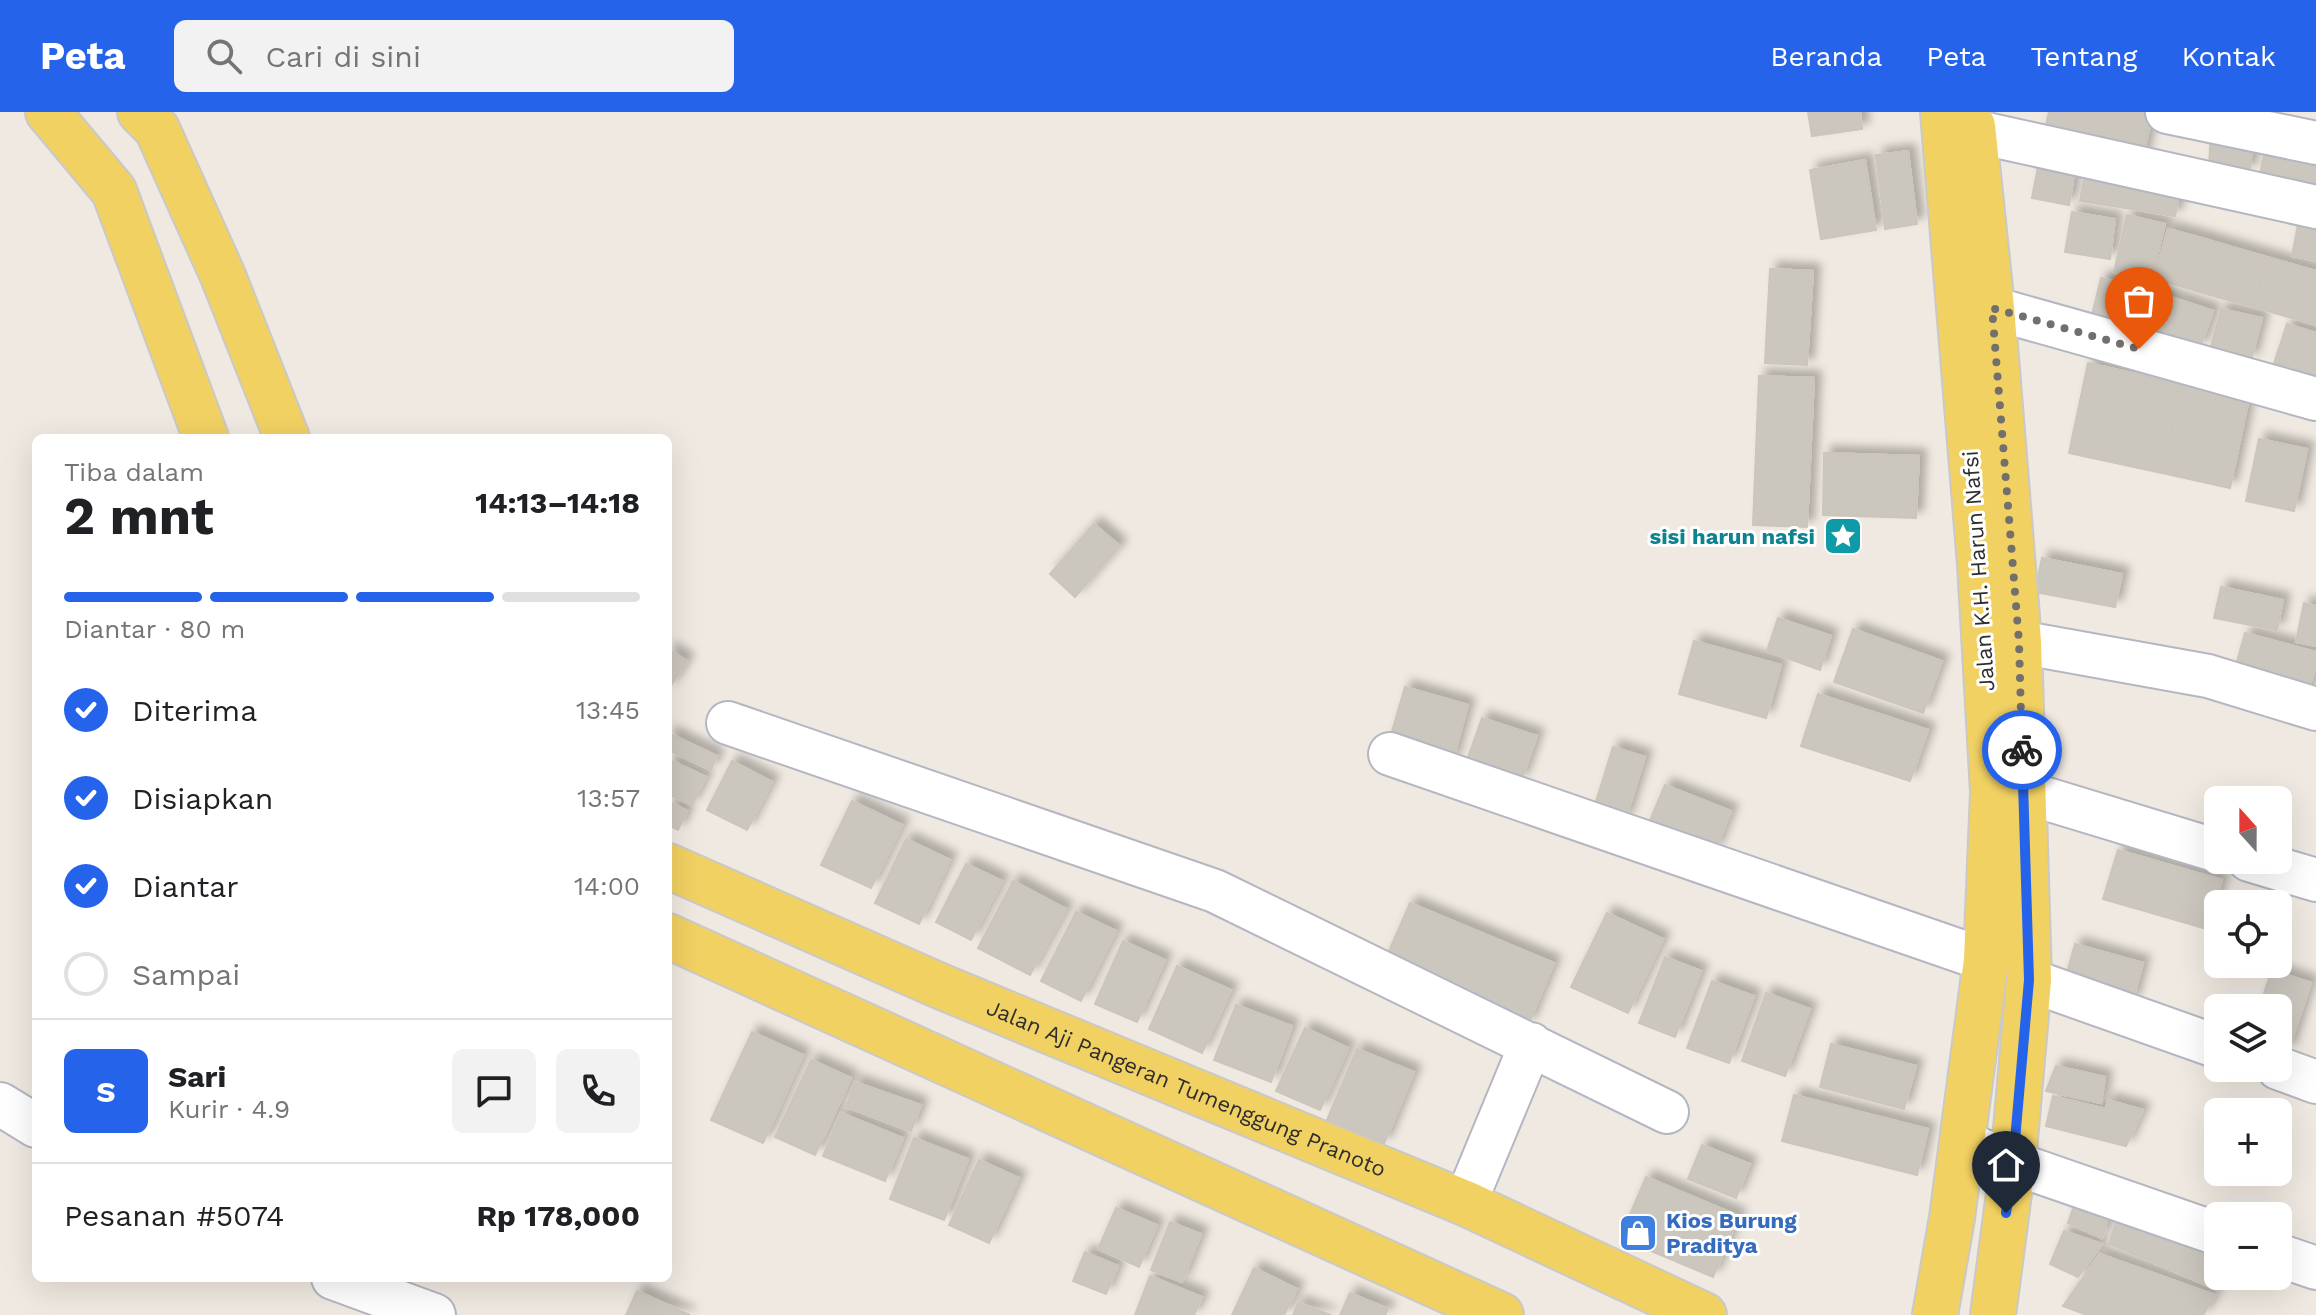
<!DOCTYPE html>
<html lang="id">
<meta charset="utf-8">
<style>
:root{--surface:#fff;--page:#f2f2f2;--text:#202124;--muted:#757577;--line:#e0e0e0;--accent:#2563eb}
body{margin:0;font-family:"Work Sans",sans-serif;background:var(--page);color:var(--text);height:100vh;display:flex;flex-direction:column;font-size:30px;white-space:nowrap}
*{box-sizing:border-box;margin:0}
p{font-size:26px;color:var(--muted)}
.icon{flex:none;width:44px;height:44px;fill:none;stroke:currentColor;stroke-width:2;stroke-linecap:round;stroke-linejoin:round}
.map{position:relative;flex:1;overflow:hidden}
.sheet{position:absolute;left:32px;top:322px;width:640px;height:848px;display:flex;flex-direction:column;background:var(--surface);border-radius:12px;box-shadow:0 8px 32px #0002}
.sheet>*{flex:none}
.needle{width:52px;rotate:339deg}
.controls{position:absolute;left:2204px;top:674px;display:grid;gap:16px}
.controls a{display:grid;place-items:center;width:88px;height:88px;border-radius:12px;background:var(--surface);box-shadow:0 8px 32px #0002;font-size:40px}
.pin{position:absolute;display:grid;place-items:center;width:68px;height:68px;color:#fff;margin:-82px -34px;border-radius:50% 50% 50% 0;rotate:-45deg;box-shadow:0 0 8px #0007}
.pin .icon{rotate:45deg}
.courier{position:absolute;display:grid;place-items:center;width:80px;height:80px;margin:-40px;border:6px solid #2563eb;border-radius:50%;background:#fff;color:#222;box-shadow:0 2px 10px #0007}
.overview em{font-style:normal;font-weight:700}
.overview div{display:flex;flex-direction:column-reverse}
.overview{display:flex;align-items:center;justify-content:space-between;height:136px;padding:0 32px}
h1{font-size:52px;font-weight:700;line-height:60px}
.bar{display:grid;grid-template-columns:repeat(4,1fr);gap:12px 8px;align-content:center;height:96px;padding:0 32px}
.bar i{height:10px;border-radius:6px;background:var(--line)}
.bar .on{background:var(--accent)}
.bar p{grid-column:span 4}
.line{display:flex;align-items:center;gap:20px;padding:0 32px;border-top:2px solid var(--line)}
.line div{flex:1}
.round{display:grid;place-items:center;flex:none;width:84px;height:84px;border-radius:12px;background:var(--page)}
ol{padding:0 32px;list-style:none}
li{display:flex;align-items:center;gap:24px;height:88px}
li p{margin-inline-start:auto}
li .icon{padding:8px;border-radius:50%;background:var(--accent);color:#fff;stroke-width:4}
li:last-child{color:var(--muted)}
li i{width:44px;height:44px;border:4px solid var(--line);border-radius:50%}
header{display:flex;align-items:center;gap:48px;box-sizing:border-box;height:112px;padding:0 40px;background:var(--accent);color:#fff}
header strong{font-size:38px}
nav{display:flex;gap:44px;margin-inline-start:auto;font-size:28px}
.search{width:560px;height:72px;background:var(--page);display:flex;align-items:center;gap:20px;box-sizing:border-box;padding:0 28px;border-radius:12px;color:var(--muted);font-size:30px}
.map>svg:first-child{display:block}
.building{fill:#cbc7bf;stroke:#cbc5ba;stroke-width:2;filter:url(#shadow)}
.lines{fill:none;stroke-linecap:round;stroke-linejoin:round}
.minor-casing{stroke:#b4b7c1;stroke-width:46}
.major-casing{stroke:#c9c9c9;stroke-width:48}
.minor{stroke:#fff;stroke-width:42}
.major{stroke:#f2d163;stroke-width:44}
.done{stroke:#726f6d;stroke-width:8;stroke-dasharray:0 14.4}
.route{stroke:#2563eb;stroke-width:10}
.labels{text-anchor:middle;stroke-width:6;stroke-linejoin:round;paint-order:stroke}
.culture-label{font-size:22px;font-weight:bold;fill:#0d838f;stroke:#fff;text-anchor:end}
.street-label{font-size:22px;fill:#2e2e2e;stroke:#fff}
.shop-label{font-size:22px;font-weight:bold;fill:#366cbe;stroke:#fff;text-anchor:start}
</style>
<header>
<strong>Peta</strong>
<div class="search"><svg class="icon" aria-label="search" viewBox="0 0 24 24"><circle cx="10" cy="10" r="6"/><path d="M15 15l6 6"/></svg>Cari di sini</div>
<nav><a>Beranda</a><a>Peta</a><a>Tentang</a><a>Kontak</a></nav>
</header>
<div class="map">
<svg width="2316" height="1203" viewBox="0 0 2316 1203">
<defs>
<filter id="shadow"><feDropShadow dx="7" dy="-7" stdDeviation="4" flood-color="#0004"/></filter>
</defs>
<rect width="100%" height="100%" fill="#efe9e1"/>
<path class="building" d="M1808 0H1860L1862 17 1812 24Z
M2049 0H2088L2079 39 2042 31Z
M2088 0H2136L2152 4 2141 53 2079 39Z
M2211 17 2253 21 2250 59 2209 56Z
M2268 24 2304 31 2295 70 2260 62Z
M2304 31 2316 34V75L2295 70Z
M1908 39 1917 112 1885 117 1876 43Z
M2040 44 2076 50 2069 93 2032 86Z
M1865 48 1876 118 1821 127 1810 58Z
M2086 54 2138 63 2132 97 2080 89Z
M2138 63 2181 70 2175 104 2132 97Z
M2072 100 2115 107 2110 147 2065 140Z
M2300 102 2316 105V148L2292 144Z
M2127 103 2165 112 2151 169 2114 160Z
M2168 117 2198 125 2183 175 2154 167Z
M2198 125 2232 135 2217 185 2183 175Z
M2232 135 2267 145 2254 195 2217 185Z
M2267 145 2316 159V213L2254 195Z
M1770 157 1813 159 1807 253 1765 251Z
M2101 166 2152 178 2143 215 2092 203Z
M2159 181 2213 199 2200 236 2146 219Z
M2221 197 2262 206 2251 248 2210 238Z
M2287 212 2316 221V265L2274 251Z
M2088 251 2181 272 2162 361 2069 341Z
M1759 264 1814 266 1807 415 1753 413Z
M2181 272 2249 286 2230 376 2162 361Z
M2259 327 2307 337 2294 399 2246 389Z
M1824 341 1919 344 1916 406 1823 403Z
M1094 412 1120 434 1075 485 1050 462Z
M2042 446 2122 462 2115 495 2035 480Z
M2221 475 2283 488 2277 518 2214 506Z
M2304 491 2316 494V534L2296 530Z
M1778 506 1831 524 1820 558 1767 539Z
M1853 517 1942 549 1923 601 1834 570Z
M2245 521 2316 540V552L2307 584 2233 564Z
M1694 529 1781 553 1766 606 1679 582Z
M668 537 687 549 668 578Z
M1405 575 1468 593 1452 651 1388 633Z
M1818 582 1928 618 1910 669 1801 634Z
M1482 606 1537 624 1521 669 1466 651Z
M668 621 717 644 711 658 668 638Z
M1613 635 1645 645 1625 709 1593 699Z
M668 647 706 665 692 693 668 682Z
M732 649 772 670 747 718 707 698Z
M1665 673 1731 699 1715 739 1648 713Z
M668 689 687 699 678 718 668 713Z
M852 689 902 713 871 776 821 753Z
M906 727 950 748 919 812 875 791Z
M2118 738 2222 768 2207 817 2103 787Z
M966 752 1002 769 971 828 936 810Z
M1013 769 1066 797 1030 863 978 836Z
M1410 791 1554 851 1528 913 1383 853Z
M1076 800 1116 819 1081 889 1041 869Z
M1607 801 1663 827 1628 901 1571 875Z
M1123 829 1165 848 1137 910 1095 892Z
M2075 832 2143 851 2132 891 2064 871Z
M1665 845 1701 859 1675 925 1639 911Z
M1177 854 1231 878 1202 941 1149 917Z
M2272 858 2311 871 2288 939 2278 936V896H2259Z
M1712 869 1754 884 1729 951 1687 936Z
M1766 881 1810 897 1785 964 1742 949Z
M1236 893 1292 914 1271 970 1214 948Z
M1305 916 1348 936 1320 998 1276 979Z
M752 920 803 943 763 1031 711 1008Z
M1831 932 1916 954 1904 997 1820 975Z
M1357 937 1414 960 1384 1032 1327 1008Z
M811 948 851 966 815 1043 775 1025Z
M2056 954 2105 965 2101 991 2046 979Z
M855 970 921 993 911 1019 846 995Z
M1794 983 1928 1017 1917 1063 1782 1029Z
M2053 984 2106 997 2108 988 2143 998 2126 1034 2046 1014Z
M841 1001 903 1026 885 1069 823 1044Z
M914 1026 968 1047 944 1108 890 1087Z
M1702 1033 1750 1052 1736 1086 1688 1067Z
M979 1048 1019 1066 989 1131 949 1113Z
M1646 1065 1739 1104 1713 1165 1620 1126Z
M2079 1079 2112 1091 2102 1126 2068 1111Z
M1116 1096 1157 1113 1139 1155 1098 1137Z
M2118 1103 2218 1136V1164H2222L2218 1178 2109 1132Z
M1170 1110 1201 1122 1182 1170 1151 1158Z
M2064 1119 2102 1132 2078 1165 2050 1152Z
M1085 1140 1118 1154 1106 1182 1073 1169Z
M2100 1142 2215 1183 2203 1203H2087L2063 1194Z
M1254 1156 1297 1177 1284 1203H1232Z
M1150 1164 1202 1185 1194 1203H1135Z
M637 1179 690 1203H626Z
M1350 1181 1388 1197 1385 1203H1340Z
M1298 1191 1331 1203H1293Z"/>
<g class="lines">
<g class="minor-casing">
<path id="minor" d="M2167 0 2316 31
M1944 21 1973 19 2316 95
M1992 196 2316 287
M2019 530 2208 564 2316 597
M728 611 1215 779 1667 1000
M1390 642 1986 848
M2024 680 2218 739
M2249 748 2316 768
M2029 868 2218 935
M2278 956 2316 970
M0 992 36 1014
M1962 1030 2013 1051 2218 1122
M1465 1091 1531 932
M2278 1143 2316 1156
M333 1166 434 1203"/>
</g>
<g class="major-casing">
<g id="major">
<path d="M48 0 114 79 206 326"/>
<path d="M140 0 157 17 223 164 287 326"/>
<path d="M1973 14 1992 196 2019 530 2029 868 2013 1051 1993 1203"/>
<path id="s1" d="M668 754 940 874 1465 1091 1704 1203"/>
<path d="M668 824 1501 1203"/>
<path d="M1935 1203 1952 1106 1986 848 1993 680 1980 452 1943 0"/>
</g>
</g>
<use href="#minor" class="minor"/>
<use href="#major" class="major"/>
</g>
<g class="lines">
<path class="done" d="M2022 638 2019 530 1992 196 2139 237"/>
<path class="route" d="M2006 1101 2013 1051 2029 868 2022 638"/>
</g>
<defs>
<g id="sight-square" transform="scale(2)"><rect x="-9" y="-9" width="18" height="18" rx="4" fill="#0f9aa8" stroke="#fff"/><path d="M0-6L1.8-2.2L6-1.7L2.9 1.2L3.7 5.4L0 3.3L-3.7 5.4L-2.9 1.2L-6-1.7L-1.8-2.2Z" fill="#fff"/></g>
<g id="shop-square" transform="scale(2)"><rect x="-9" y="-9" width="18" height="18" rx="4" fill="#3f7fe0" stroke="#fff"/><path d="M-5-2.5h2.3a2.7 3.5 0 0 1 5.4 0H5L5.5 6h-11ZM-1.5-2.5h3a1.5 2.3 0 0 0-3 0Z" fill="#fff"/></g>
</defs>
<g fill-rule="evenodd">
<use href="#sight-square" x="1843" y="424"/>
<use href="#shop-square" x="1638" y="1121"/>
</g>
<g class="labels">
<g class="culture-label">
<text x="1815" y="432">sisi harun nafsi</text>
</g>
<g class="street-label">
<text transform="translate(1978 459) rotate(-94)" y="8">Jalan K.H. Harun Nafsi</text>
<text dy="8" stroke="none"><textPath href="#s1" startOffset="564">Jalan Aji Pangeran Tumenggung Pranoto</textPath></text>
</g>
<g class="shop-label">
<text x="1666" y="1116">Kios Burung<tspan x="1666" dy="25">Praditya</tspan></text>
</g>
</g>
</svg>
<div class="controls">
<a><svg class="needle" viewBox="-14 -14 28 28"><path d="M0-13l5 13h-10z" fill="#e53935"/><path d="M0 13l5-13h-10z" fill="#757577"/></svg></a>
<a><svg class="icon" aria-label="locate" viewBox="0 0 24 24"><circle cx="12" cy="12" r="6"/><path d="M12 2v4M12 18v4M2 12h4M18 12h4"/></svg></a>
<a><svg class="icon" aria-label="layers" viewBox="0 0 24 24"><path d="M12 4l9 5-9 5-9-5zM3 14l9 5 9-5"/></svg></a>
<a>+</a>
<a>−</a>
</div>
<div class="pin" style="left:2139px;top:237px;background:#ea580c"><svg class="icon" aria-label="bag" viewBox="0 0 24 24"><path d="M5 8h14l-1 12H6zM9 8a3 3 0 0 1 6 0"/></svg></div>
<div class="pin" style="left:2006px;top:1101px;background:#1f2937"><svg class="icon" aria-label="home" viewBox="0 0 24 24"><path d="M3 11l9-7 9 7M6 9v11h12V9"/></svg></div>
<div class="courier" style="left:2022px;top:638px"><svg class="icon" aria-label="bike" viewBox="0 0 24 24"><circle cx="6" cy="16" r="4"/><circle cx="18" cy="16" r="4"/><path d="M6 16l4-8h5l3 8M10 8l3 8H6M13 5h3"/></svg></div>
<section class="sheet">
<div class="overview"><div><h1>2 mnt</h1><p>Tiba dalam</p></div><em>14:13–14:18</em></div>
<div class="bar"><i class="on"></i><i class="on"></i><i class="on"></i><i></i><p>Diantar · 80 m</p></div>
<ol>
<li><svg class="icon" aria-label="check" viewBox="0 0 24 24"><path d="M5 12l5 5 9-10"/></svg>Diterima<p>13:45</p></li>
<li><svg class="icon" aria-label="check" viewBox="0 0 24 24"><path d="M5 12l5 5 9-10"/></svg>Disiapkan<p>13:57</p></li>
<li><svg class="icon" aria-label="check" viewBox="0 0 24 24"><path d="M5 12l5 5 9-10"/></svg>Diantar<p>14:00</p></li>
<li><i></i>Sampai</li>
</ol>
<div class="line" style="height:144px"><b class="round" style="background:var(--accent);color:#fff">S</b><div><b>Sari</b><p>Kurir · 4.9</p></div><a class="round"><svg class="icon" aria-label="chat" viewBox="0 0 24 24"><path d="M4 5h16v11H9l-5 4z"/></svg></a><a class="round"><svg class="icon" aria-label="phone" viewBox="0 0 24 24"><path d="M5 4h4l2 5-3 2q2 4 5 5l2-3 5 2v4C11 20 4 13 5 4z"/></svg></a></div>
<div class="line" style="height:104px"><div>Pesanan #5074</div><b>Rp 178,000</b></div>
</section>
</div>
